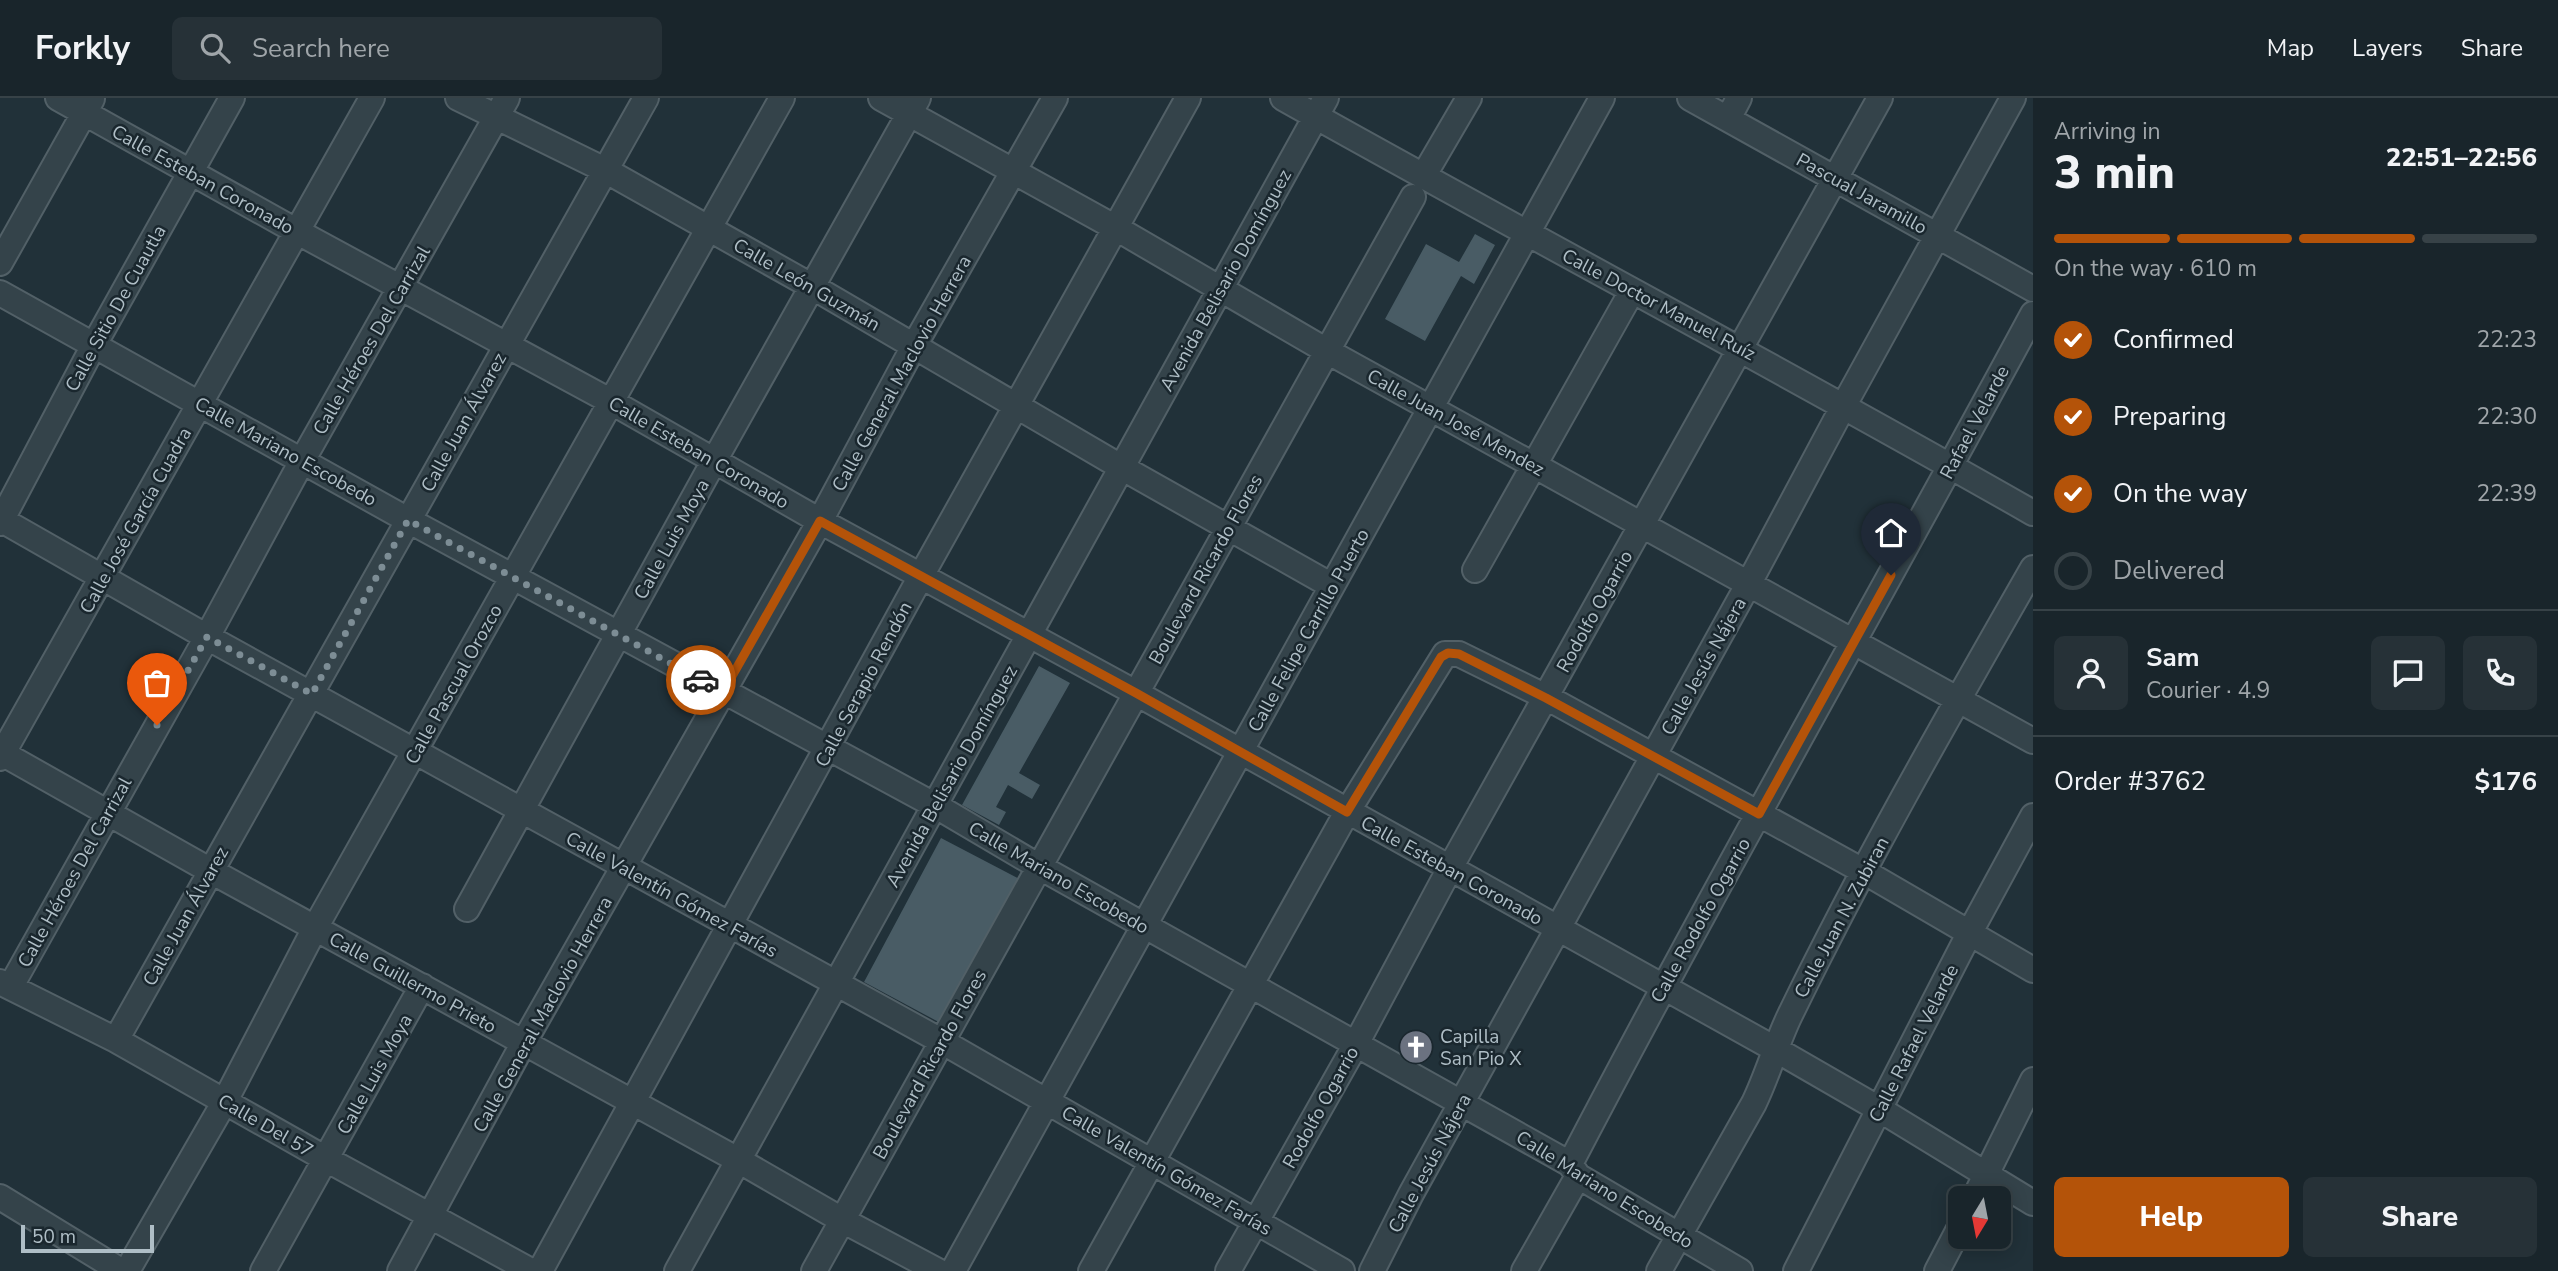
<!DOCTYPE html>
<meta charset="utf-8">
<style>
:root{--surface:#19252b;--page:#263137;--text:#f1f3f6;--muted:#9fa5a9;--line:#374247;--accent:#b45309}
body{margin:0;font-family:"Nunito Sans",sans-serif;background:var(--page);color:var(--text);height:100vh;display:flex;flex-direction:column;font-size:26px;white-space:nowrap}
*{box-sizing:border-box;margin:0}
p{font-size:23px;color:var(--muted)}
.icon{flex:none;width:38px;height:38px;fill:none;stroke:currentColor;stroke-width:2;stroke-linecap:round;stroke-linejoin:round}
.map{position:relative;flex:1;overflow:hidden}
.details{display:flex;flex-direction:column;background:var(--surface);width:525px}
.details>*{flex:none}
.needle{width:46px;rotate:190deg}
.tools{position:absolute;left:1948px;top:1088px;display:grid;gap:14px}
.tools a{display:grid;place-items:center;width:63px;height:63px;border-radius:10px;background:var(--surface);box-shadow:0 4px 18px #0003,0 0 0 2px var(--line);font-size:35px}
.scale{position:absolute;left:21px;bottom:18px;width:133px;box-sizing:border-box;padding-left:7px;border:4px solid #afbec6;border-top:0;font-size:19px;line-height:24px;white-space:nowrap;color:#afbec6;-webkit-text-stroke:5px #1a272e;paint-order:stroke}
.pin{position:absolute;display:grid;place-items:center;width:60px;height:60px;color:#fff;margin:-72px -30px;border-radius:50% 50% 50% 0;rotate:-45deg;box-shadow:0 0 7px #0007}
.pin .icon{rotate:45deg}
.courier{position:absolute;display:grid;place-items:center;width:70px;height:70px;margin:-35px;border:5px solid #b45309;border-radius:50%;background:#fff;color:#222;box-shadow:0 2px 9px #0007}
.summary em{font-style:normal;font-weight:800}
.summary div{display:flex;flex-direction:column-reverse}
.summary{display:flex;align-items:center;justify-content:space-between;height:119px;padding:0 21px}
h1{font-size:46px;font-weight:800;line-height:52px}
.bar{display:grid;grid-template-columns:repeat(4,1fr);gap:10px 7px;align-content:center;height:84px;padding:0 21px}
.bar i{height:9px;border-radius:5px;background:var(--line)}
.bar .active{background:var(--accent)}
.bar p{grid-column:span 4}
.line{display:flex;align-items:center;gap:18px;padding:0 21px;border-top:2px solid var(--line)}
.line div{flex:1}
.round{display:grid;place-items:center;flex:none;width:74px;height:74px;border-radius:10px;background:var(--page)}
ol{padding:0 21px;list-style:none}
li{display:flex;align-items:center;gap:21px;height:77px}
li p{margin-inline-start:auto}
li .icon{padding:7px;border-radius:50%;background:var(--accent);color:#fff;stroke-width:4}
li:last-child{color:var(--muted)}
li i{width:38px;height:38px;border:4px solid var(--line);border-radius:50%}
.cta{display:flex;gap:14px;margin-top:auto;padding:14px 21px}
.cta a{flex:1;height:80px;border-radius:10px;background:var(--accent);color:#fff;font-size:28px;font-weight:800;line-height:80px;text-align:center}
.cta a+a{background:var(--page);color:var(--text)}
header{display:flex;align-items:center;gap:42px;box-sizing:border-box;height:98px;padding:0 35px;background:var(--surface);border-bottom:2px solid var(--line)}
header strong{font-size:33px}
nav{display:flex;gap:38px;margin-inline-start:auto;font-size:24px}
.search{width:490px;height:63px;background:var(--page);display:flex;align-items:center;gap:18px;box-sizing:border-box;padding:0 24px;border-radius:10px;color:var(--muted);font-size:26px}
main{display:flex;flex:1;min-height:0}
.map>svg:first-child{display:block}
.building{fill:#495c65}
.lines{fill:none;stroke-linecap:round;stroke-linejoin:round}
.minor-casing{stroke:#526067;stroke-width:28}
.minor{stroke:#34434a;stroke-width:24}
.done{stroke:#7d8d95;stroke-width:7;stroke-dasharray:0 12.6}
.route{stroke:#b45309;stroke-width:9}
.labels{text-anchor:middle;stroke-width:5;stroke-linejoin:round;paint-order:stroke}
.street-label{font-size:19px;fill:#afbec6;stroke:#1a272e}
.poi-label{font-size:19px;fill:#afbec6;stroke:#1a272e;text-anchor:start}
</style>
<header>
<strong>Forkly</strong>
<div class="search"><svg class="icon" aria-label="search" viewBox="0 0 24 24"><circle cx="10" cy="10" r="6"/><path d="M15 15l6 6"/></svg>Search here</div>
<nav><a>Map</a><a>Layers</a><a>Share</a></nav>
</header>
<main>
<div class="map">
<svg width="2033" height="1173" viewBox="0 0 2033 1173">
<rect width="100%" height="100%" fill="#213139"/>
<path class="building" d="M1475 136 1495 147 1474 186 1461 178 1425 243 1385 221 1426 146 1459 164Z
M1039 568 1070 585 1019 675 1040 687 1032 701 1008 687 996 709 1006 714 999 727 962 707Z
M941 740 1025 784 948 929 864 884Z"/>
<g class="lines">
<g class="minor-casing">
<path id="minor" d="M58 0 296 133 610 303 820 423 1136 595 1775 951 1879 1011 2033 1105
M458 0 605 72 813 189 1121 369 1332 488
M881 0 1116 130 1327 253 2033 643
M1283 0C1532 140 1785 273 2033 415
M1690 0 2033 191
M1728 21 1739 0
M1424 77 1469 0
M0 165 92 1
M0 195 408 422 936 708 1038 768 1570 1066 1578 1078 1740 1173
M0 421 207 539 943 944 1342 1173
M0 425 94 247 232 0
M1475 472 1632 193
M0 654 211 773 738 1062 842 1122 938 1173
M0 660 372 0
M467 811 714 363 918 0
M0 884 116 942 326 1061 531 1173
M11 888 207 539 302 363 507 0
M116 942 646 0
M1570 1066C1719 780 1880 500 2033 216
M0 1099 121 1173
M1974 1101 2033 982
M127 1173 225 1003 315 830 782 0
M263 1173 422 888
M400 1173 524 944 820 423 914 248 1055 0
M540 1173 921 478 1188 0
M677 1173 1326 0
M814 1173 1413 99
M953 1173 1602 0
M1091 1173 1347 714 1445 556H1459L1546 599 1863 773 2033 872
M1228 1173 1356 946 1450 770 1880 0
M1372 1173 1411 1096 1749 485 1844 307 2013 0
M1524 1173 1578 1078
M1659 1173 1754 1005C1768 976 1776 946 1790 917 1864 765 1949 617 2033 470
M1796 1173 1970 834 2033 718
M1937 1173 1960 1129"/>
</g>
<use href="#minor" class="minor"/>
</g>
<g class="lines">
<path class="done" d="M157 627 207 539 312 596 408 422 701 582"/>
<path class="route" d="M701 582 723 594 820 423 1136 595 1347 714 1441 559 1448 555 1459 556 1546 600 1759 716 1891 477"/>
</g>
<defs>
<g id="church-disc" transform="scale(1.75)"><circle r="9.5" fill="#6b7280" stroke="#1a272e"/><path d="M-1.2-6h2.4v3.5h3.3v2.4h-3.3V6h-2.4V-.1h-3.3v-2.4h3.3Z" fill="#fff"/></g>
</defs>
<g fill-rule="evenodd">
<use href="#church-disc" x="1416" y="949"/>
</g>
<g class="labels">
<g class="street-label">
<text transform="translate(203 81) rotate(29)" y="7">Calle Esteban Coronado</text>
<text transform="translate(1862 95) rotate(29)" y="7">Pascual Jaramillo</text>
<text transform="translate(1225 182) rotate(-61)" y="7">Avenida Belisario Domínguez</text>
<text transform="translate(807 186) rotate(30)" y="7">Calle León Guzmán</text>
<text transform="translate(1659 206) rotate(28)" y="7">Calle Doctor Manuel Ruíz</text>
<text transform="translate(115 210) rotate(-61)" y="7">Calle Sitio De Cuautla</text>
<text transform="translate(371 242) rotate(-60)" y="7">Calle Héroes Del Carrizal</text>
<text transform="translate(901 275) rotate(-61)" y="7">Calle General Maclovio Herrera</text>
<text transform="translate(463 324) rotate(-61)" y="7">Calle Juan Álvarez</text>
<text transform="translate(1456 324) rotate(29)" y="7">Calle Juan José Mendez</text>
<text transform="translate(1974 324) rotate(-62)" y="7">Rafael Velarde</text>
<text transform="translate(286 353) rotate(29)" y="7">Calle Mariano Escobedo</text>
<text transform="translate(699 354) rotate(30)" y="7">Calle Esteban Coronado</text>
<text transform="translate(135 422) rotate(-61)" y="7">Calle José García Cuadra</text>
<text transform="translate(671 441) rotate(-61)" y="7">Calle Luis Moya</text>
<text transform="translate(1205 471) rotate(-61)" y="7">Boulevard Ricardo Flores</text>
<text transform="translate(1594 513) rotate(-61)" y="7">Rodolfo Ogarrio</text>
<text transform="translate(1308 532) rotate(-61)" y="7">Calle Felipe Carrillo Puerto</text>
<text transform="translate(1703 568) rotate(-61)" y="7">Calle Jesús Nájera</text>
<text transform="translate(453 586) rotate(-61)" y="7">Calle Pascual Orozco</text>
<text transform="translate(863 586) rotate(-62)" y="7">Calle Serapio Rendón</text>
<text transform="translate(951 678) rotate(-61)" y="7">Avenida Belisario Domínguez</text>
<text transform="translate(1452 772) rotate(29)" y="7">Calle Esteban Coronado</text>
<text transform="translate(74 774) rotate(-61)" y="7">Calle Héroes Del Carrizal</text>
<text transform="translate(1059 779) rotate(30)" y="7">Calle Mariano Escobedo</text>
<text transform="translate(672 796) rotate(29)" y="7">Calle Valentín Gómez Farías</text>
<text transform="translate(185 818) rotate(-61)" y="7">Calle Juan Álvarez</text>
<text transform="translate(1841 819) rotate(-62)" y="7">Calle Juan N. Zubiran</text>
<text transform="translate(1700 822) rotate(-61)" y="7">Calle Rodolfo Ogarrio</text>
<text transform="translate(413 884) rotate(29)" y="7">Calle Guillermo Prieto</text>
<text transform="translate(542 916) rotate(-61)" y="7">Calle General Maclovio Herrera</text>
<text transform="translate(1913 945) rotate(-63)" y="7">Calle Rafael Velarde</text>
<text transform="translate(929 966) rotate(-61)" y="7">Boulevard Ricardo Flores</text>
<text transform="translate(374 976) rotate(-61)" y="7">Calle Luis Moya</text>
<text transform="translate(1320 1009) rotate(-61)" y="7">Rodolfo Ogarrio</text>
<text transform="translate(266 1027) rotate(30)" y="7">Calle Del 57</text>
<text transform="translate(1429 1065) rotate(-62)" y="7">Calle Jesús Nájera</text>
<text transform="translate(1167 1072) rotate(30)" y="7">Calle Valentín Gómez Farías</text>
<text transform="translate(1605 1091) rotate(32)" y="7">Calle Mariano Escobedo</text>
</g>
<g class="poi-label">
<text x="1440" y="945">Capilla<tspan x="1440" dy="22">San Pio X</tspan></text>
</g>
</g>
</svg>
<div class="tools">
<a><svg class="needle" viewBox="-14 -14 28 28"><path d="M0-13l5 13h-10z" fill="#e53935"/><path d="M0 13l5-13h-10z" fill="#9fa5a9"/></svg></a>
</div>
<div class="scale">50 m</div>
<div class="pin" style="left:157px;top:627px;background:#ea580c"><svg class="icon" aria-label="bag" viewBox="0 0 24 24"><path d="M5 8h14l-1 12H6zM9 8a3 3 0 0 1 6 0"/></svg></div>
<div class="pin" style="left:1891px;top:477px;background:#1f2937"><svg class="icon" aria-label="home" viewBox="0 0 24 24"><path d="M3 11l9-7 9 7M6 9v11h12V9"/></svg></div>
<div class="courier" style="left:701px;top:582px"><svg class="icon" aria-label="car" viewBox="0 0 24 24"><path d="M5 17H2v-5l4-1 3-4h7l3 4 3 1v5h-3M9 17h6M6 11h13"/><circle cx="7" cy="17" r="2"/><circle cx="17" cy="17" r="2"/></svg></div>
</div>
<section class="details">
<div class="summary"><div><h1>3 min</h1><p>Arriving in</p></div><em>22:51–22:56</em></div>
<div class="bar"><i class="active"></i><i class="active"></i><i class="active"></i><i></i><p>On the way · 610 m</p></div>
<ol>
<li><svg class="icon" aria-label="check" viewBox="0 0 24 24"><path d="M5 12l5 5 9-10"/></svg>Confirmed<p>22:23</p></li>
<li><svg class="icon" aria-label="check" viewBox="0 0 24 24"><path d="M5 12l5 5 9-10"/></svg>Preparing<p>22:30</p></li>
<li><svg class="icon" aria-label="check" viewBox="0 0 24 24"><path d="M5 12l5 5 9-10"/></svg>On the way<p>22:39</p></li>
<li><i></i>Delivered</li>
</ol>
<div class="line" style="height:126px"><a class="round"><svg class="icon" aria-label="person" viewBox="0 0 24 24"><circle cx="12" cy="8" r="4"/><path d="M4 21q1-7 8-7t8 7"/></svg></a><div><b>Sam</b><p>Courier · 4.9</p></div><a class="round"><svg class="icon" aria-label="chat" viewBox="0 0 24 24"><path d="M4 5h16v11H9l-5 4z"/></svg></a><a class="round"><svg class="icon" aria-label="phone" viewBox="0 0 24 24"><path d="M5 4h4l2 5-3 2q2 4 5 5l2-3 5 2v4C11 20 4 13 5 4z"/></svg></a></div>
<div class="line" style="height:91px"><div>Order #3762</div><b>$176</b></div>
<div class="cta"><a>Help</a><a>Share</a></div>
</section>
</main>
